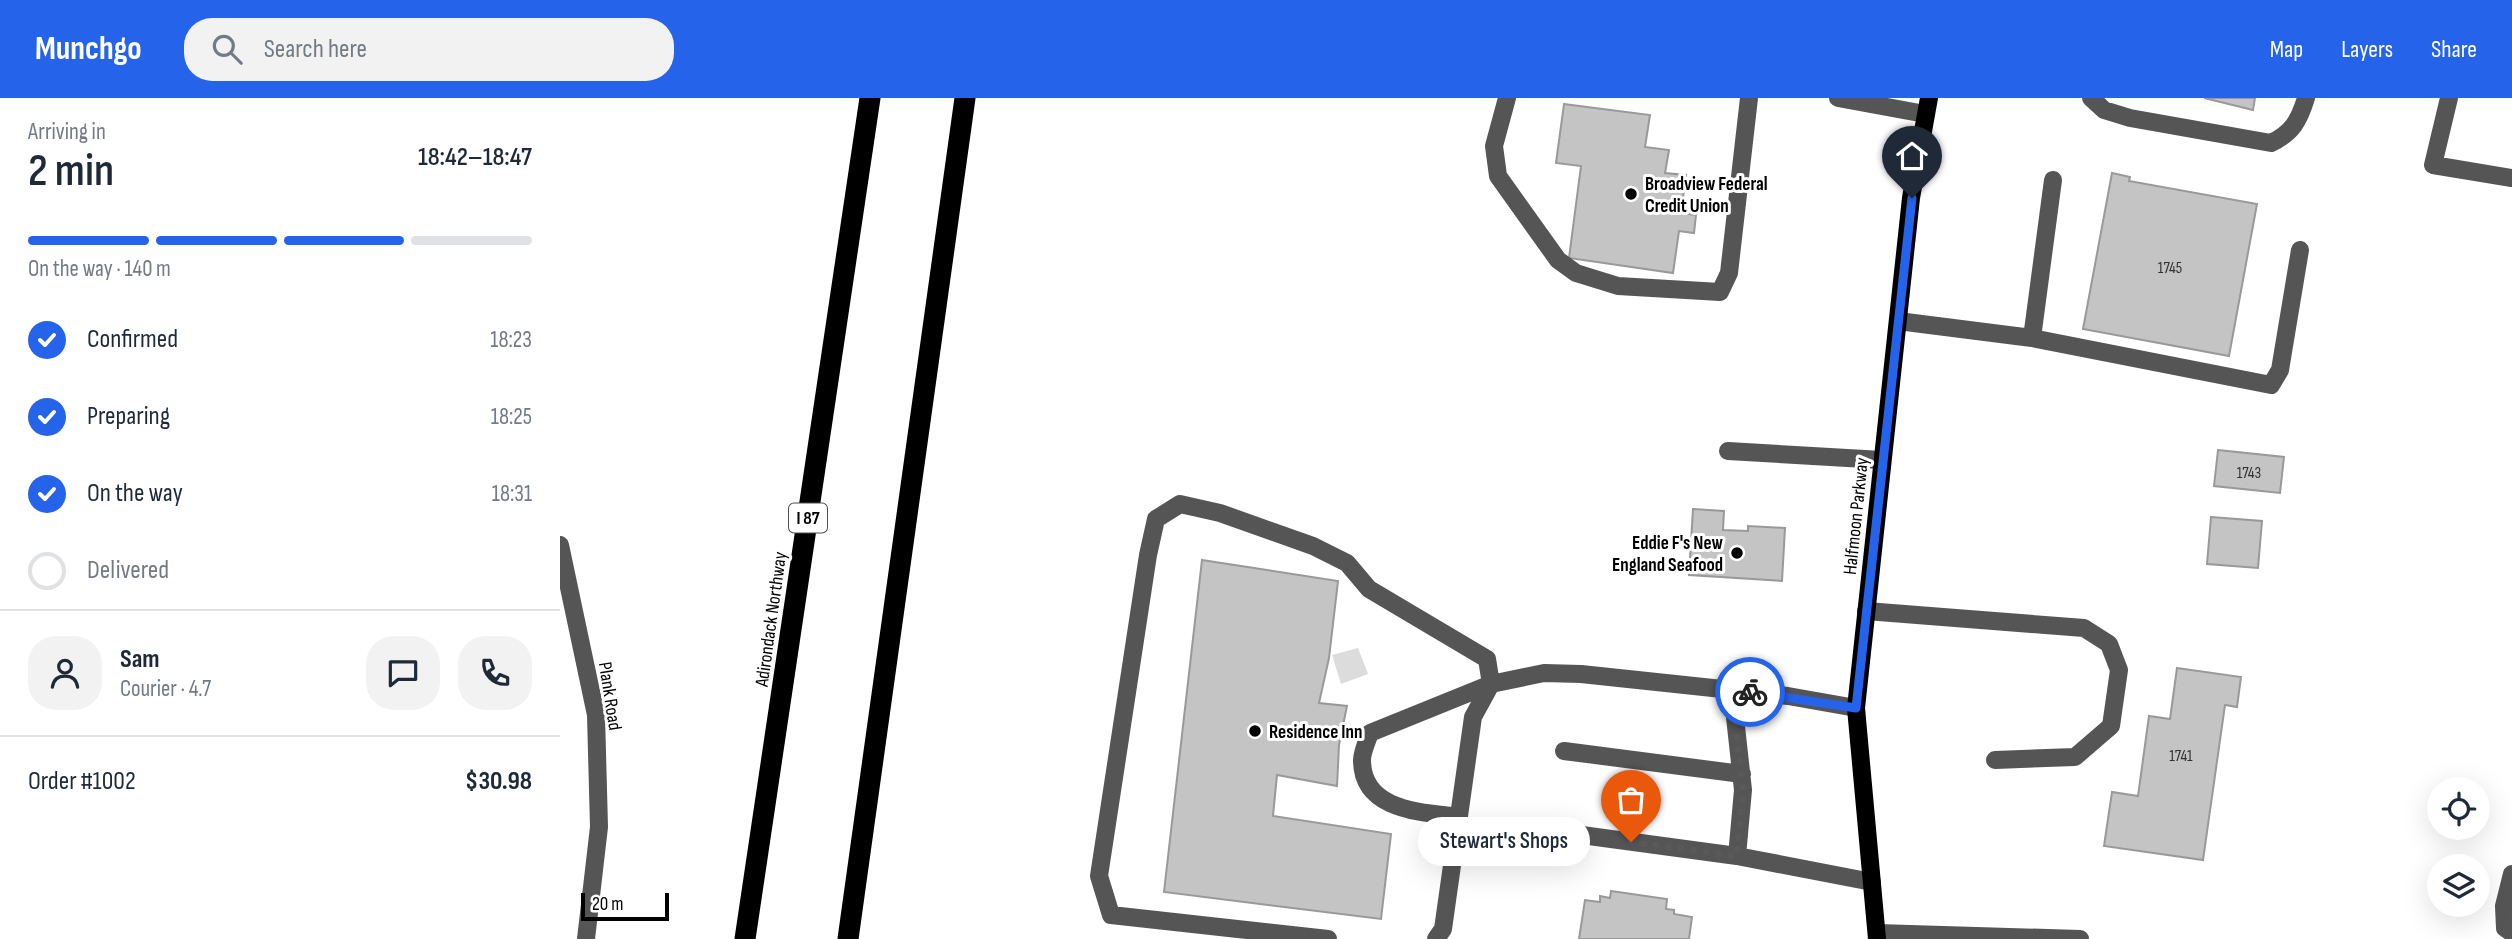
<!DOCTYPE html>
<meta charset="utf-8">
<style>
:root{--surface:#fff;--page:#f2f2f3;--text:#1f2937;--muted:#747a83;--line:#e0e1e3;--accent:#2563eb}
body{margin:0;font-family:"Sofia Sans Condensed",sans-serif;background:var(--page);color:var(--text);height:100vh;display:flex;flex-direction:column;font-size:26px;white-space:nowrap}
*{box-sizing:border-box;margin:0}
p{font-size:23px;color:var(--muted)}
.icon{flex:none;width:38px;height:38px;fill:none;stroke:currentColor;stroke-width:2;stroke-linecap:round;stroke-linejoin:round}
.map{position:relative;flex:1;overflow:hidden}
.panel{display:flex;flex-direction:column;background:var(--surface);width:560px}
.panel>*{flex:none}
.fabs{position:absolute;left:1867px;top:679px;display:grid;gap:14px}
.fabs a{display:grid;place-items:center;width:63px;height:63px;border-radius:50%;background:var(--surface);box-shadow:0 7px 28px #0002;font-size:35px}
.scale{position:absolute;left:21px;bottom:18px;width:88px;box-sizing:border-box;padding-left:7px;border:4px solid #000;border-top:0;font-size:19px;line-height:24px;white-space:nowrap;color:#000;-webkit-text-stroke:5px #fff;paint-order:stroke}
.pin{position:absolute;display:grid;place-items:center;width:60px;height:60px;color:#fff;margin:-72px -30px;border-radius:50% 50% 50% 0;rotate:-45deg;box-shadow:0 0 7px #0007}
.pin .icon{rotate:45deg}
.courier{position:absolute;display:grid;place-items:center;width:70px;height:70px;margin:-35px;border:5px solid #2563eb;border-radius:50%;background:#fff;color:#222;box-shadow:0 2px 9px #0007}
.bubble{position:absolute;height:49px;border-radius:24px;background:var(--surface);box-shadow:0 7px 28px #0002;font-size:23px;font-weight:600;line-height:49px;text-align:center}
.overview em{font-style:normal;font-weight:600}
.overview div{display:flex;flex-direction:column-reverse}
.overview{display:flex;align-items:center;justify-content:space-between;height:119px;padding:0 28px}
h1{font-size:46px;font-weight:600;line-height:52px}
.bar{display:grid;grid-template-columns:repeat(4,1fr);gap:10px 7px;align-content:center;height:84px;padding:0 28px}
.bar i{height:9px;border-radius:5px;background:var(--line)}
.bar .on{background:var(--accent)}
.bar p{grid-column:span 4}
.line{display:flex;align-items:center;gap:18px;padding:0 28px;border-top:2px solid var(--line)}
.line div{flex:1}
.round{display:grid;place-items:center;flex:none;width:74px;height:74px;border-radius:28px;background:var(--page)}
ol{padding:0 28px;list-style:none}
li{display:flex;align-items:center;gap:21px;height:77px}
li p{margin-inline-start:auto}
li .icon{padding:7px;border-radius:50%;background:var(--accent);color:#fff;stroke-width:4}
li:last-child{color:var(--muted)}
li i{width:38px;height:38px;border:4px solid var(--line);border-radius:50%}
header{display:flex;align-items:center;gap:42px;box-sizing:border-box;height:98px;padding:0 35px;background:var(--accent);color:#fff}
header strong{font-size:33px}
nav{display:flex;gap:38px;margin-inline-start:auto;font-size:24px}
.search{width:490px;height:63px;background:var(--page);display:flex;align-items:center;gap:18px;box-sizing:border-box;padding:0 24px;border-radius:28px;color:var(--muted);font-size:26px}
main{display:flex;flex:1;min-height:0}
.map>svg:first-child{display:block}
.green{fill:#dcdcdc}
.building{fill:#c4c4c4;stroke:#999;stroke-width:2}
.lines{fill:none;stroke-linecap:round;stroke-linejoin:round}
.minor{stroke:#555;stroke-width:18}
.major{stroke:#000;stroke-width:18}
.highway{stroke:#000;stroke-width:21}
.done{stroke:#595959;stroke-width:7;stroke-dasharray:0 12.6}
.route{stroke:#2563eb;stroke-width:9}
.poi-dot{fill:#000;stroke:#fff;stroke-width:2.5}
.labels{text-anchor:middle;stroke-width:6;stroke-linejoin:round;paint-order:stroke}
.number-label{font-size:16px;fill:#313131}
.shield{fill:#fff;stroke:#4c4c4c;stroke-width:2}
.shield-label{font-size:18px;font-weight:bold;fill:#000}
.poi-label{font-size:19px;font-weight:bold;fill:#000;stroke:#fff;text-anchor:start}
.street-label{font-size:19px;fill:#000;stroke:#fff}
</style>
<header>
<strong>Munchgo</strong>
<div class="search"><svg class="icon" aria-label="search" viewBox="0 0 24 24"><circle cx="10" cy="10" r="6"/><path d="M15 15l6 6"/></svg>Search here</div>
<nav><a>Map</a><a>Layers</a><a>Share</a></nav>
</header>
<main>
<section class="panel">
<div class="overview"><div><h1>2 min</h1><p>Arriving in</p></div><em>18:42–18:47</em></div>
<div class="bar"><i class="on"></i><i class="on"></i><i class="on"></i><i></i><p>On the way · 140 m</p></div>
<ol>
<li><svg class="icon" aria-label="check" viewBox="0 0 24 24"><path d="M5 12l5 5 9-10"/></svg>Confirmed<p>18:23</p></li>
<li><svg class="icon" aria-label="check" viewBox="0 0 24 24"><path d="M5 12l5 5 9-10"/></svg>Preparing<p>18:25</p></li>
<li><svg class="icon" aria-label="check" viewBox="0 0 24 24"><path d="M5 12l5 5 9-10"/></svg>On the way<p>18:31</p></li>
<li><i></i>Delivered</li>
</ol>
<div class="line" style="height:126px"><a class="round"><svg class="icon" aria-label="person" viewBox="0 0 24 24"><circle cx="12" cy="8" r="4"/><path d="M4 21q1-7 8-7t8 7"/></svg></a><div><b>Sam</b><p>Courier · 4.7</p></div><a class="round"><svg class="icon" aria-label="chat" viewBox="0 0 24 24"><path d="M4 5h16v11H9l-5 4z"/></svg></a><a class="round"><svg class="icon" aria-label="phone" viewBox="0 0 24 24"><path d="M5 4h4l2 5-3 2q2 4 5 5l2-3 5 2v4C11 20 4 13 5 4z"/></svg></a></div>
<div class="line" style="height:91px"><div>Order #1002</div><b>$30.98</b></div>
</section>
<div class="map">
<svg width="1952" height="841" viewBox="0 0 1952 841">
<rect width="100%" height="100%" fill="#fff"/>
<path class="green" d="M798 550 808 576 781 586 772 557Z"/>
<path class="building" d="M1644 0H1695L1693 12Z
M1004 6 1090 17 1085 49 1109 52 1105 75 1126 77 1121 115 1136 117 1134 135 1119 133 1113 175 1009 160 1021 68 996 65Z
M1552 75 1570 79 1569 83 1697 106 1669 258 1523 231Z
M1658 352 1724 359 1720 395 1654 388Z
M1133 411 1164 413 1163 432 1188 433V428L1225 430 1222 483 1129 477Z
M1651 419 1702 423 1698 470 1647 466Z
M642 462 778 483 769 560 759 605 787 608 779 647 777 688 717 677 713 718 831 736 821 821 604 794Z
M1617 570 1681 579 1677 609 1665 607 1643 762 1544 748 1552 694 1578 698 1589 618 1610 621Z
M1051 793 1107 801 1106 811 1114 812V816L1132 819 1129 841H1019L1025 802 1040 804V798L1050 800Z"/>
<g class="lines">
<path class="minor" d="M947 0 934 48 938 78 998 162 1016 175 1058 188 1160 194 1169 175 1189 0
M1278 0 1365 16
M1531 0 1544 12 1570 20 1711 45C1732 35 1739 23 1746 0
M1889 0 1873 67 1952 80
M1338 223 1472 240 1711 287 1720 272 1740 152
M1472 240 1493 82
M1168 353 1322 362
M0 447 36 617 39 729 26 841
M1306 513 1524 530 1549 546 1559 572 1551 628 1515 659 1435 662
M1004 653 1182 676
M899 719C861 714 802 713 802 662 802 654 807 643 810 635L931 586 984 575 1021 576 1228 598 1296 610
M992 733 1177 758 1183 692 1172 592
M1177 758 1312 784
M1952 776 1944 808 1945 830 1952 835
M1317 835 1520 841
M768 841 551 817 539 778 588 457 596 421 620 406 660 415 753 448 787 465 809 491 927 561 931 586 913 619 883 831 876 841"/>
<path class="major" d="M1317 841 1296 610 1351 100 1369 0"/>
<path class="highway" d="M185 841 310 0
M288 841 405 0"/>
</g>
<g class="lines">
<path class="done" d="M1071 744 1177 758 1183 692 1172 592 1190 594"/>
<path class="route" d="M1190 594 1296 610 1352 100"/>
</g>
<g class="poi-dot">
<circle cx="1071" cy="96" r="7"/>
<circle cx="1177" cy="455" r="7"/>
<circle cx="695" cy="633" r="7"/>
</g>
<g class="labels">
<g class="number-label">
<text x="1610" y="175">1745</text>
<text x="1689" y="380">1743</text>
<text x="1621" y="663">1741</text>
</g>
<rect class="shield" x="229" y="405.5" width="38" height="29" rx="5"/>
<g class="shield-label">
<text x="248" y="426">I 87</text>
</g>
<g class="poi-label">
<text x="1085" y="92">Broadview Federal<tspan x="1085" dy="22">Credit Union</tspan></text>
<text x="1163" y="451" text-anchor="end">Eddie F's New<tspan x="1163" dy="22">England Seafood</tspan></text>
<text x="709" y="640">Residence Inn</text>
</g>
<g class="street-label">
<text transform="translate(1295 418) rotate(-84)" y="7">Halfmoon Parkway</text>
<text transform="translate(210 521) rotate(-82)" y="7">Adirondack Northway</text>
<text transform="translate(51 598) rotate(81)" y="7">Plank Road</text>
</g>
</g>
</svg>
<div class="fabs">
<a><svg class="icon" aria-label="locate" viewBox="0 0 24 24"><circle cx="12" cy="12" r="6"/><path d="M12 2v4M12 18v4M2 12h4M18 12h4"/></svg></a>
<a><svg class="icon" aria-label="layers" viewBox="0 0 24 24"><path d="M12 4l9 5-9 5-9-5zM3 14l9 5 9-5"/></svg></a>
</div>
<div class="scale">20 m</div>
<div class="pin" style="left:1071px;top:744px;background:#ea580c"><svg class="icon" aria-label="bag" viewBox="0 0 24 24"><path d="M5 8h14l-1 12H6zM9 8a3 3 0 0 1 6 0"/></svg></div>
<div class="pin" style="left:1352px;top:100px;background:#1f2937"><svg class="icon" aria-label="home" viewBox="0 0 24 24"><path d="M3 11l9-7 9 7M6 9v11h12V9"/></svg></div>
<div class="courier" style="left:1190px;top:594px"><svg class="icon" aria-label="bike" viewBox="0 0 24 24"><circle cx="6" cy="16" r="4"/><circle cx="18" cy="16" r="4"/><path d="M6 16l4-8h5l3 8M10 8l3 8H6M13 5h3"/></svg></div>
<div class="bubble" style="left:858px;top:719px;width:172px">Stewart's Shops</div>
</div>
</main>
